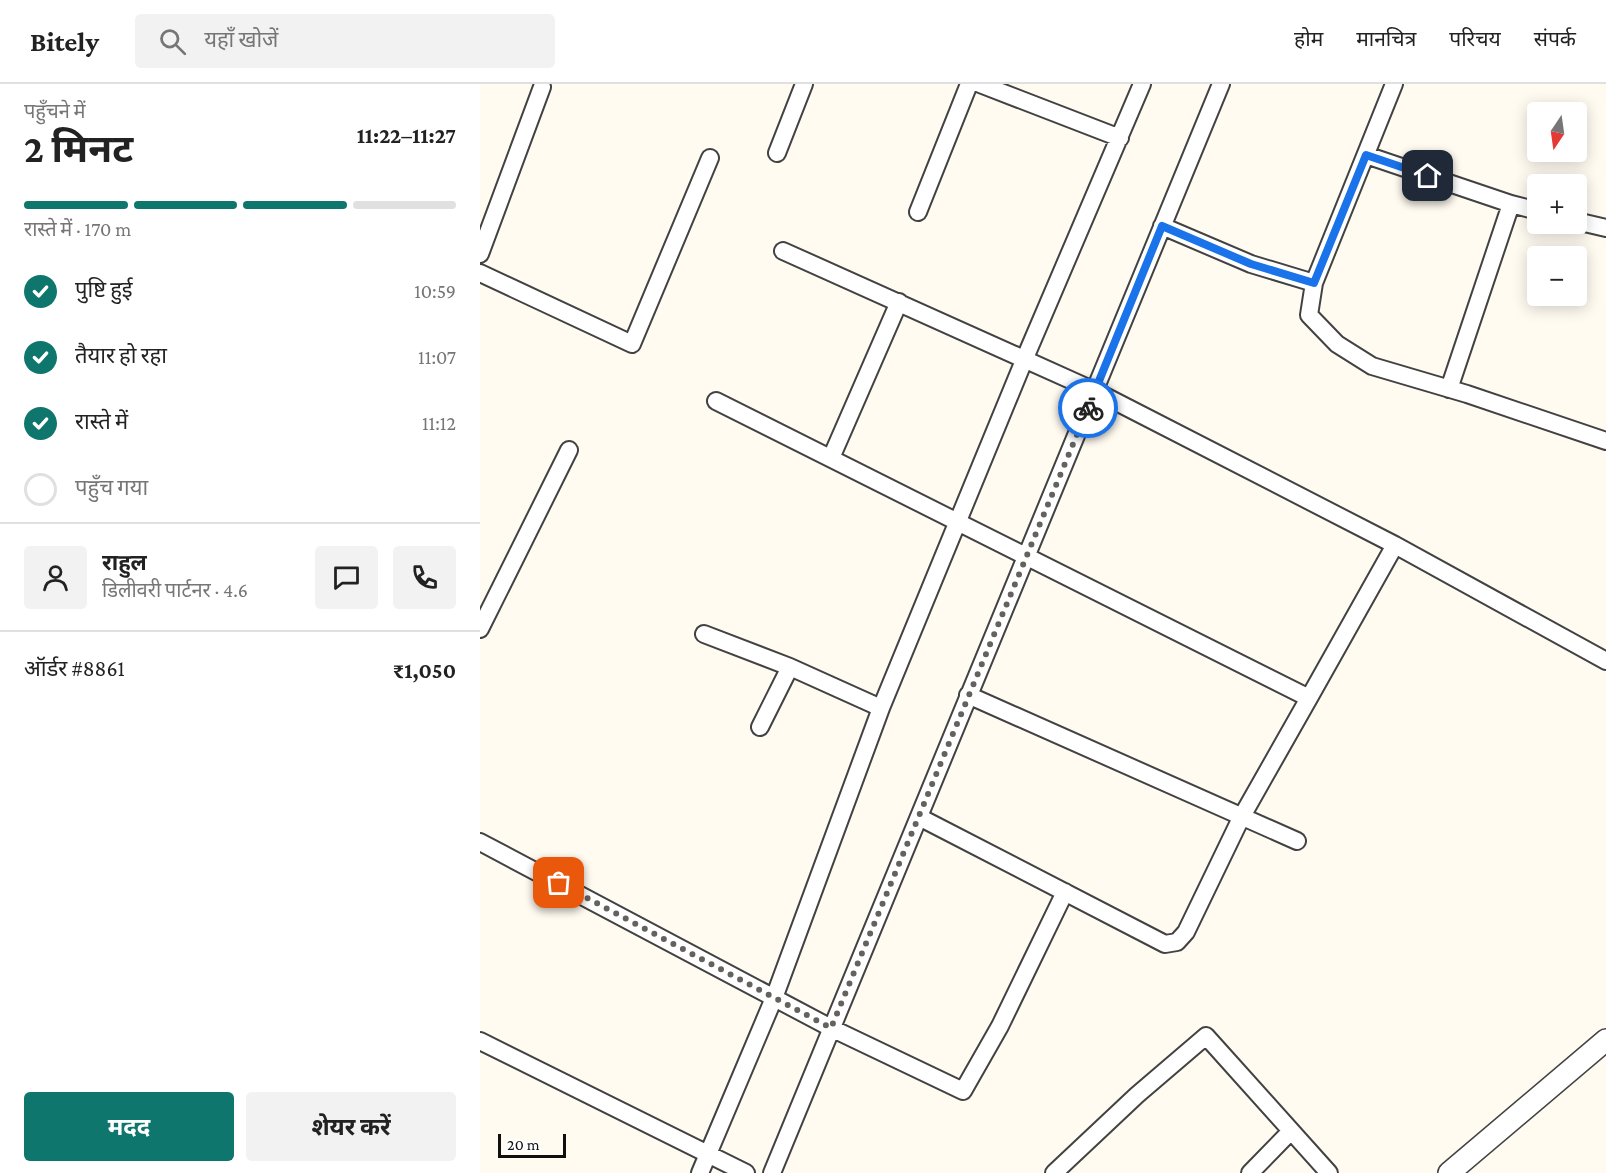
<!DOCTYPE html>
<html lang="hi">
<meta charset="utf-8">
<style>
:root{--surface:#fff;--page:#f2f2f2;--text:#222;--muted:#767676;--line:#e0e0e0;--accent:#0f766e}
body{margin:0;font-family:"Crimson Pro","Noto Sans Devanagari",serif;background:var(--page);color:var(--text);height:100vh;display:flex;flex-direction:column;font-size:22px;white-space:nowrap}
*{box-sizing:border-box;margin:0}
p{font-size:20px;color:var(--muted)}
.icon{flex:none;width:33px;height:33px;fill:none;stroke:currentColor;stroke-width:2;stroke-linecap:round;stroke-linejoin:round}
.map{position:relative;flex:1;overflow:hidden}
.sheet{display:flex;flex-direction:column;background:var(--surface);width:480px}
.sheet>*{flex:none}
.needle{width:39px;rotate:193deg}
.fabs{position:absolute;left:1047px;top:18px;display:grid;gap:12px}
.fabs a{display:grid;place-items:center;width:60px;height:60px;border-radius:6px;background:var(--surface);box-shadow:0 3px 15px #0003;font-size:30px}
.scale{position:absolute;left:18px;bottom:15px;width:68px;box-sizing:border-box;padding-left:6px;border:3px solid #0f0f0f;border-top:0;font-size:16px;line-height:21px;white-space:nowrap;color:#0f0f0f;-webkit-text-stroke:4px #fff;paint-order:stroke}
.pin{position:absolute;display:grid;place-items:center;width:51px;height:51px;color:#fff;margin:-26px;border-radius:12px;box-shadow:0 3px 9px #0006}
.courier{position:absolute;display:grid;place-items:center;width:60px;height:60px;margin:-30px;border:4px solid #1a73e8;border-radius:50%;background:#fff;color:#222;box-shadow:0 2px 8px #0007}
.summary em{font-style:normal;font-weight:700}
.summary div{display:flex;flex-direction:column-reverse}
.summary{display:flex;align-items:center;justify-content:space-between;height:102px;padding:0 24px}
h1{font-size:39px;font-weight:700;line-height:45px}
.bar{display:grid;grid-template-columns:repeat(4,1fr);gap:9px 6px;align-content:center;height:72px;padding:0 24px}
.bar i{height:8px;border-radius:4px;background:var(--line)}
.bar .active{background:var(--accent)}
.bar p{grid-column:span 4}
.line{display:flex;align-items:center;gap:15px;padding:0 24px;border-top:2px solid var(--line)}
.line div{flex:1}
.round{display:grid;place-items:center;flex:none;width:63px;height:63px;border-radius:6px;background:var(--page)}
ol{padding:0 24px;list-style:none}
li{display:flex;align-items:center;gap:18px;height:66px}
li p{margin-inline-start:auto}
li .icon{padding:6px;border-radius:50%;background:var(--accent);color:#fff;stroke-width:4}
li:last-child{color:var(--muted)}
li i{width:33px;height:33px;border:3px solid var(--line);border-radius:50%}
.primary-button{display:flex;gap:12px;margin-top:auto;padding:12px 24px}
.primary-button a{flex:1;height:69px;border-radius:6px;background:var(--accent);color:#fff;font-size:24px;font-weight:700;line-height:69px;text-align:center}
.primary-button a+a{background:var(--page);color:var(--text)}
header{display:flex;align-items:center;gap:36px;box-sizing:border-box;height:84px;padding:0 30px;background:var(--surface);border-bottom:2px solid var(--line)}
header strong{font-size:28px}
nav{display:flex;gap:33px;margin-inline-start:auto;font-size:21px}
.search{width:420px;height:54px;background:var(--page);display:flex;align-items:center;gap:15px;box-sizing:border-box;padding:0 21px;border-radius:6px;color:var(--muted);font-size:22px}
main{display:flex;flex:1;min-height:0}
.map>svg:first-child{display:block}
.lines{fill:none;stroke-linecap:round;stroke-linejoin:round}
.minor-casing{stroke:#424242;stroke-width:20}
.tertiary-casing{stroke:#424242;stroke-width:24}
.minor{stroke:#fff;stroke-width:16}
.tertiary{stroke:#fff;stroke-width:21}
.done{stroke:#63625e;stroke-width:6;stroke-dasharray:0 10.8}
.route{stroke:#1a73e8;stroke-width:8}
</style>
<header>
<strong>Bitely</strong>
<div class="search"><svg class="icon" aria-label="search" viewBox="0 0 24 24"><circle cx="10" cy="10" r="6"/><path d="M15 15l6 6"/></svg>यहाँ खोजें</div>
<nav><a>होम</a><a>मानचित्र</a><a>परिचय</a><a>संपर्क</a></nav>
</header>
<main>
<section class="sheet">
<div class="summary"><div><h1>2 मिनट</h1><p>पहुँचने में</p></div><em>11:22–11:27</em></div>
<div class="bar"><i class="active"></i><i class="active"></i><i class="active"></i><i></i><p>रास्ते में · 170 m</p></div>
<ol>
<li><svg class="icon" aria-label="check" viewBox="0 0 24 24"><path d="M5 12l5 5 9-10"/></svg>पुष्टि हुई<p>10:59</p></li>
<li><svg class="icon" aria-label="check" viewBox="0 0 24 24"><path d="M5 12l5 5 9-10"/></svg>तैयार हो रहा<p>11:07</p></li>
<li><svg class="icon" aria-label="check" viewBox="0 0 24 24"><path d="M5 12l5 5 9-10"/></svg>रास्ते में<p>11:12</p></li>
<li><i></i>पहुँच गया</li>
</ol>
<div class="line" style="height:108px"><a class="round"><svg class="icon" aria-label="person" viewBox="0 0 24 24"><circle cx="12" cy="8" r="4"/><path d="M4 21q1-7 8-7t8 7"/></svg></a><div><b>राहुल</b><p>डिलीवरी पार्टनर · 4.6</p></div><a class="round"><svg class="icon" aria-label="chat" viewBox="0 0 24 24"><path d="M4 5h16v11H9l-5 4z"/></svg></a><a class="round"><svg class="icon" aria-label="phone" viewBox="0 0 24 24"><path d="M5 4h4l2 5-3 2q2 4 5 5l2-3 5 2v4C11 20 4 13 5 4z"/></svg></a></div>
<div class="line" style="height:78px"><div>ऑर्डर #8861</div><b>₹1,050</b></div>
<div class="primary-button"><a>मदद</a><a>शेयर करें</a></div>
</section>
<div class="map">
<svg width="1126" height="1089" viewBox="0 0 1126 1089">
<rect width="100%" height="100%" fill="#fffbf1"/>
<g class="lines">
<g class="minor-casing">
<path id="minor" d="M500 0 640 54
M914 0 834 199 829 231 857 260 892 282 987 310 1126 357
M297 69 324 0
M886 71 1031 120
M438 128 489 0
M1096 137 1126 144
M682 142 771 180 834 199
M303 167 615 307 915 461 1126 577
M0 170 62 3
M0 189 152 260 230 74
M969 305 1031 120 1058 127
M236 317 829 614 915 461
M351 374 419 218
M0 545 89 366
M224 550 310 583
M488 611 817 757
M280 643 310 583 401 624
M439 733 685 860 697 858 706 848 761 734 829 614
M0 758 351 944 483 1007 520 942 585 808
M0 957 266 1089
M220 1089 294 914 401 624 545 274 662 0
M292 1089 741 0
M574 1089 657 1011 726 952 849 1089
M770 1089 810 1048"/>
</g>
<g class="tertiary-casing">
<path id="tertiary" d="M969 1089 1126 956"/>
</g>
<use href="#minor" class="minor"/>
<use href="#tertiary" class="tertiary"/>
</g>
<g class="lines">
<path class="done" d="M79 799 351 944 608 324"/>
<path class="route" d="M608 324 682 142 771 180 834 199 886 71 948 92"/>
</g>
</svg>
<div class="fabs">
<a><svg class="needle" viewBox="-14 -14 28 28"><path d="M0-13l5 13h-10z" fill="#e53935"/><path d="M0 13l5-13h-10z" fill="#767676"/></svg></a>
<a>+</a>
<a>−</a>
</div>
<div class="scale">20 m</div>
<div class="pin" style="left:79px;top:799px;background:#ea580c"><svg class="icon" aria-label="bag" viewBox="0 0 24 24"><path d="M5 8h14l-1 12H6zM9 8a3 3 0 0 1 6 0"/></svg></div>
<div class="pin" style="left:948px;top:92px;background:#1f2937"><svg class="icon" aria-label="home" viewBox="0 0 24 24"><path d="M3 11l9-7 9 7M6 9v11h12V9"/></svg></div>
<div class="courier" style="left:608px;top:324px"><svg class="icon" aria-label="bike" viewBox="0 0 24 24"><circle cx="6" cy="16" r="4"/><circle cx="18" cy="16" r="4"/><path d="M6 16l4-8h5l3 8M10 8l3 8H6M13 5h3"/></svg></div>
</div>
</main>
